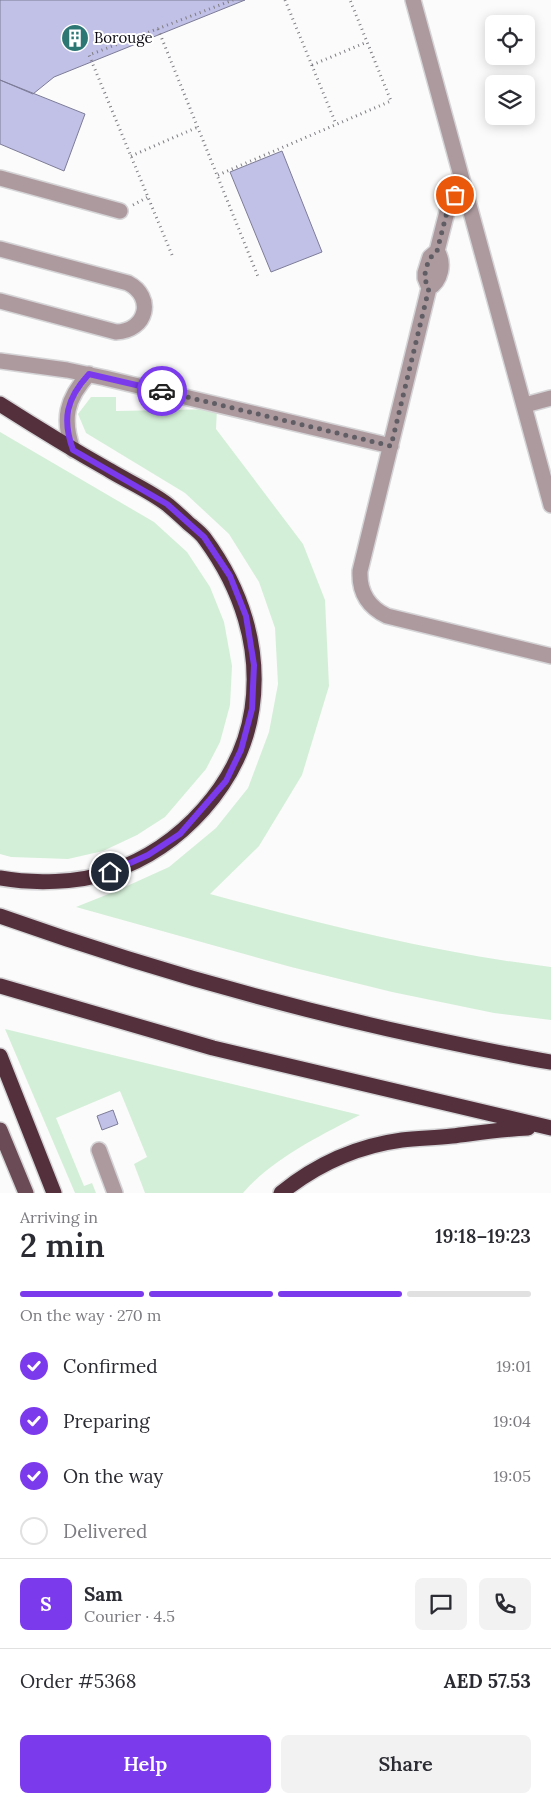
<!DOCTYPE html>
<meta charset="utf-8">
<style>
:root{--surface:#fff;--page:#f2f2f3;--text:#2b2b33;--muted:#7c7c81;--line:#e1e1e2;--accent:#7c3aed}
body{margin:0;font-family:Lora,serif;background:var(--page);color:var(--text);height:100vh;display:flex;flex-direction:column;font-size:19px;white-space:nowrap}
*{box-sizing:border-box;margin:0}
p{font-size:16px;color:var(--muted)}
.icon{flex:none;width:28px;height:28px;fill:none;stroke:currentColor;stroke-width:2;stroke-linecap:round;stroke-linejoin:round}
.map{position:relative;height:1193px;overflow:hidden}
.panel{display:flex;flex-direction:column;background:var(--surface);flex:1}
.panel>*{flex:none}
.tools{position:absolute;left:485px;top:15px;display:grid;gap:10px}
.tools a{display:grid;place-items:center;width:50px;height:50px;border-radius:8px;background:var(--surface);box-shadow:0 2px 12px #0003;font-size:25px}
.pin{position:absolute;display:grid;place-items:center;width:42px;height:42px;color:#fff;margin:-21px;border:2px solid #fff;border-radius:50%;box-shadow:0 1px 5px #0007}
.courier{position:absolute;display:grid;place-items:center;width:50px;height:50px;margin:-25px;border:4px solid #7c3aed;border-radius:50%;background:#fff;color:#222;box-shadow:0 1px 6px #0007}
.overview em{font-style:normal;font-weight:600}
.overview div{display:flex;flex-direction:column-reverse}
.overview{display:flex;align-items:center;justify-content:space-between;height:85px;padding:0 20px}
h1{font-size:32px;font-weight:600;line-height:38px}
.bar{display:grid;grid-template-columns:repeat(4,1fr);gap:8px 5px;align-content:center;height:60px;padding:0 20px}
.bar i{height:6px;border-radius:4px;background:var(--line)}
.bar .on{background:var(--accent)}
.bar p{grid-column:span 4}
.line{display:flex;align-items:center;gap:12px;padding:0 20px;border-top:1px solid var(--line)}
.line div{flex:1}
.round{display:grid;place-items:center;flex:none;width:52px;height:52px;border-radius:8px;background:var(--page)}
ol{padding:0 20px;list-style:none}
li{display:flex;align-items:center;gap:15px;height:55px}
li p{margin-inline-start:auto}
li .icon{padding:5px;border-radius:50%;background:var(--accent);color:#fff;stroke-width:4}
li:last-child{color:var(--muted)}
li i{width:28px;height:28px;border:2px solid var(--line);border-radius:50%}
.button{display:flex;gap:10px;margin-top:auto;padding:10px 20px}
.button a{flex:1;height:58px;border-radius:8px;background:var(--accent);color:#fff;font-size:20px;font-weight:600;line-height:58px;text-align:center}
.button a+a{background:var(--page);color:var(--text)}
.map>svg:first-child{display:block}
.green{fill:#d4efd8}
.building{fill:#c1c0e7;stroke:#7d7c97}
.lines{fill:none;stroke-linecap:round;stroke-linejoin:round}
.minor-casing{stroke:#d5d4d6;stroke-width:18}
.major-casing{stroke:#d5d4d6;stroke-width:18}
.highway-casing{stroke:#d5d4d6;stroke-width:18}
.path{stroke:#7e7c81;stroke-width:3;stroke-dasharray:1 4;stroke-linecap:butt}
.minor{stroke:#ad9a9f;stroke-width:15}
.major{stroke:#6b4b55;stroke-width:15}
.highway{stroke:#53303c;stroke-width:15}
.done{stroke:#605e64;stroke-width:5;stroke-dasharray:0 9}
.route{stroke:#7c3aed;stroke-width:6}
.labels{text-anchor:middle;stroke-width:4;stroke-linejoin:round;paint-order:stroke}
.poi-label{font-size:15px;fill:#0d0a13;stroke:#fff;text-anchor:start}
</style>
<div class="map">
<svg width="551" height="1193" viewBox="0 0 551 1193">
<rect width="100%" height="100%" fill="#fbfbfb"/>
<path class="green" d="M91 397H116V411L217 409 216 429 303 544 325 600 329 686 302 775 259 846 210 894C322 924 436 953 551 967V1020L494 1013 392 992 291 967 76 907 116 891 169 867 216 828 248 788 269 732 278 684 275 628 259 582 229 534 185 493 86 433 78 414Z
M0 432 154 522 187 552 210 587 224 622 232 666 230 705 220 742 206 769 165 817 137 835 103 851 68 859 11 857 0 854Z
M5 1029 360 1115C321 1135 272 1159 243 1193H145L134 1164 147 1157 120 1091 56 1118 84 1186 92 1183 96 1193H75Z"/>
<path class="building" d="M0 0H245L54 77 33 94 0 80Z
M0 80 85 114 64 171 0 144Z
M282 151 322 252 271 272 230 172Z
M113 1110 118 1124 102 1130 97 1116Z"/>
<g class="lines">
<g class="minor-casing">
<path id="minor" d="M413 0 551 505
M0 178 120 211
M0 249 128 283C155 297 147 331 116 332L0 301
M437 251C445 263 441 281 429 288L360 571C359 592 368 607 387 616L551 656
M429 288 425 278V273L430 257 437 251 449 204 455 195 466 190
M0 361 67 370 105 378 391 446
M525 405 551 398
M73 450C62 419 66 399 89 374
M99 1150 115 1193"/>
</g>
<g class="major-casing">
<path id="major" d="M0 1130 26 1193"/>
</g>
<g class="highway-casing">
<path id="highway" d="M0 404C36 427 72 449 109 470 127 481 152 492 168 505 175 511 182 517 188 523 194 528 201 533 205 539 241 588 261 647 252 709 241 783 181 848 110 872 79 883 33 884 0 878
M0 916C127 961 256 999 388 1029 442 1041 496 1053 551 1062
M0 986 213 1048 551 1128
M0 1056 54 1193
M281 1193C317 1164 357 1146 402 1140 419 1138 435 1138 452 1136 477 1133 502 1129 528 1128"/>
</g>
<path class="path" d="M285 0 336 124
M158 29 259 279
M312 65 367 42
M131 156 198 127
M218 175 391 101 350 0
M133 205 148 197
M172 255 89 55 233 0"/>
<use href="#minor" class="minor"/>
<use href="#major" class="major"/>
<use href="#highway" class="highway"/>
</g>
<g class="lines">
<path class="done" d="M162 391 391 446 429 288 424 278 428 262 433 254 437 251 449 204 455 195"/>
<path class="route" d="M110 872 148 855 180 834 226 781 241 750 252 709 254 665 246 616 230 576 204 537 167 504 73 450C62 419 66 399 89 374L162 391"/>
</g>
<defs>
<g id="building-disc" transform="scale(1.4375)"><circle r="9.5" fill="#2c7674" stroke="#fff"/><path d="M-4-6H4V6H1V3H-1V6H-4ZM-2.5-4.3h1.7v1.8h-1.7ZM.8-4.3h1.7v1.8H.8ZM-2.5-1h1.7V.8h-1.7ZM.8-1h1.7V.8H.8Z" fill="#fff"/></g>
</defs>
<g fill-rule="evenodd">
<use href="#building-disc" x="75" y="38"/>
</g>
<g class="labels">
<g class="poi-label">
<text x="94" y="43">Borouge</text>
</g>
</g>
</svg>
<div class="tools">
<a><svg class="icon" aria-label="locate" viewBox="0 0 24 24"><circle cx="12" cy="12" r="6"/><path d="M12 2v4M12 18v4M2 12h4M18 12h4"/></svg></a>
<a><svg class="icon" aria-label="layers" viewBox="0 0 24 24"><path d="M12 4l9 5-9 5-9-5zM3 14l9 5 9-5"/></svg></a>
</div>
<div class="pin" style="left:455px;top:195px;background:#ea580c"><svg class="icon" aria-label="bag" viewBox="0 0 24 24"><path d="M5 8h14l-1 12H6zM9 8a3 3 0 0 1 6 0"/></svg></div>
<div class="pin" style="left:110px;top:872px;background:#1f2937"><svg class="icon" aria-label="home" viewBox="0 0 24 24"><path d="M3 11l9-7 9 7M6 9v11h12V9"/></svg></div>
<div class="courier" style="left:162px;top:391px"><svg class="icon" aria-label="car" viewBox="0 0 24 24"><path d="M5 17H2v-5l4-1 3-4h7l3 4 3 1v5h-3M9 17h6M6 11h13"/><circle cx="7" cy="17" r="2"/><circle cx="17" cy="17" r="2"/></svg></div>
</div>
<section class="panel">
<div class="overview"><div><h1>2 min</h1><p>Arriving in</p></div><em>19:18–19:23</em></div>
<div class="bar"><i class="on"></i><i class="on"></i><i class="on"></i><i></i><p>On the way · 270 m</p></div>
<ol>
<li><svg class="icon" aria-label="check" viewBox="0 0 24 24"><path d="M5 12l5 5 9-10"/></svg>Confirmed<p>19:01</p></li>
<li><svg class="icon" aria-label="check" viewBox="0 0 24 24"><path d="M5 12l5 5 9-10"/></svg>Preparing<p>19:04</p></li>
<li><svg class="icon" aria-label="check" viewBox="0 0 24 24"><path d="M5 12l5 5 9-10"/></svg>On the way<p>19:05</p></li>
<li><i></i>Delivered</li>
</ol>
<div class="line" style="height:90px"><b class="round" style="background:var(--accent);color:#fff">S</b><div><b>Sam</b><p>Courier · 4.5</p></div><a class="round"><svg class="icon" aria-label="chat" viewBox="0 0 24 24"><path d="M4 5h16v11H9l-5 4z"/></svg></a><a class="round"><svg class="icon" aria-label="phone" viewBox="0 0 24 24"><path d="M5 4h4l2 5-3 2q2 4 5 5l2-3 5 2v4C11 20 4 13 5 4z"/></svg></a></div>
<div class="line" style="height:65px"><div>Order #5368</div><b>AED 57.53</b></div>
<div class="button"><a>Help</a><a>Share</a></div>
</section>
